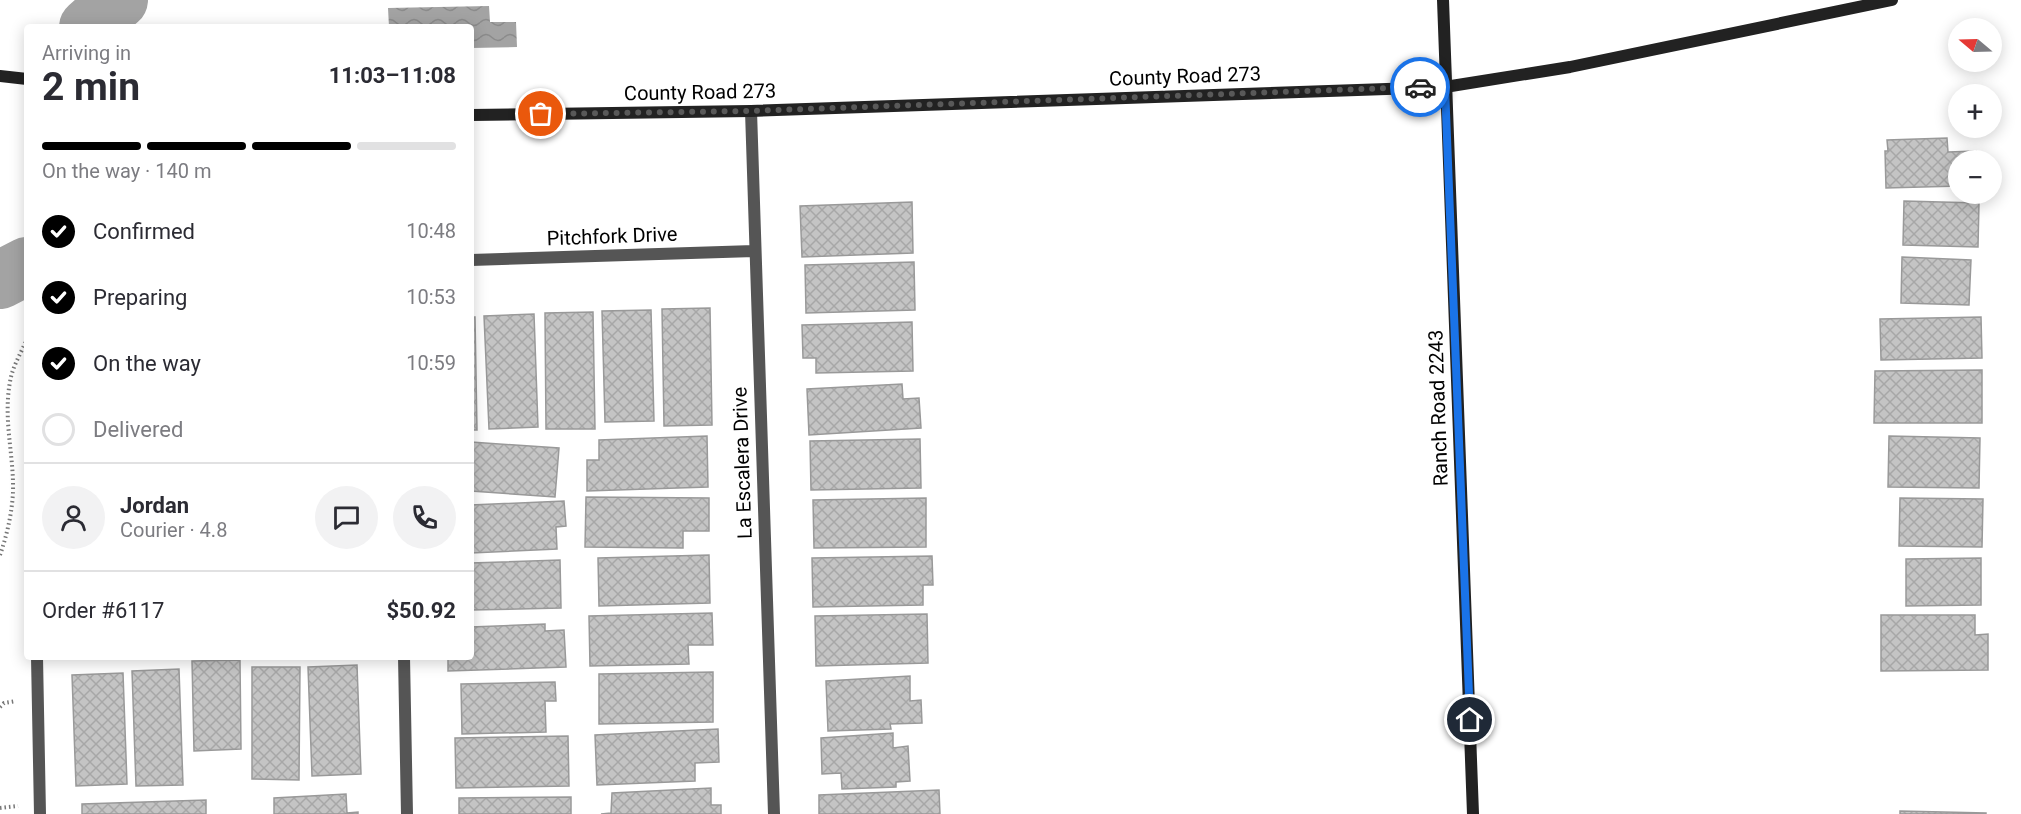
<!DOCTYPE html>
<meta charset="utf-8">
<style>
:root{--surface:#fff;--page:#f2f2f3;--text:#2b2b33;--muted:#7c7c81;--line:#e1e1e2;--accent:#000}
body{margin:0;font-family:Roboto,sans-serif;background:var(--page);color:var(--text);height:100vh;display:flex;flex-direction:column;font-size:22px;white-space:nowrap}
*{box-sizing:border-box;margin:0}
p{font-size:20px;color:var(--muted)}
.icon{flex:none;width:33px;height:33px;fill:none;stroke:currentColor;stroke-width:2;stroke-linecap:round;stroke-linejoin:round}
.map{position:relative;flex:1;overflow:hidden}
.sheet{position:absolute;left:24px;top:24px;width:450px;height:636px;display:flex;flex-direction:column;background:var(--surface);border-radius:6px;box-shadow:0 3px 15px #0003}
.sheet>*{flex:none}
.needle{width:39px;rotate:289deg}
.fabs{position:absolute;left:1948px;top:18px;display:grid;gap:12px}
.fabs a{display:grid;place-items:center;width:54px;height:54px;border-radius:50%;background:var(--surface);box-shadow:0 3px 15px #0003;font-size:30px}
.pin{position:absolute;display:grid;place-items:center;width:51px;height:51px;color:#fff;margin:-26px;border:3px solid #fff;border-radius:50%;box-shadow:0 2px 6px #0007}
.courier{position:absolute;display:grid;place-items:center;width:60px;height:60px;margin:-30px;border:4px solid #1a73e8;border-radius:50%;background:#fff;color:#222;box-shadow:0 2px 8px #0007}
.summary em{font-style:normal;font-weight:700}
.summary div{display:flex;flex-direction:column-reverse}
.summary{display:flex;align-items:center;justify-content:space-between;height:102px;padding:0 18px}
h1{font-size:39px;font-weight:700;line-height:45px}
.bar{display:grid;grid-template-columns:repeat(4,1fr);gap:9px 6px;align-content:center;height:72px;padding:0 18px}
.bar i{height:8px;border-radius:4px;background:var(--line)}
.bar .on{background:var(--accent)}
.bar p{grid-column:span 4}
.line{display:flex;align-items:center;gap:15px;padding:0 18px;border-top:2px solid var(--line)}
.line div{flex:1}
.round{display:grid;place-items:center;flex:none;width:63px;height:63px;border-radius:32px;background:var(--page)}
ol{padding:0 18px;list-style:none}
li{display:flex;align-items:center;gap:18px;height:66px}
li p{margin-inline-start:auto}
li .icon{padding:6px;border-radius:50%;background:var(--accent);color:#fff;stroke-width:4}
li:last-child{color:var(--muted)}
li i{width:33px;height:33px;border:3px solid var(--line);border-radius:50%}
.map>svg:first-child{display:block}
.water{fill:url(#water-waves)}
.lines{fill:none;stroke-linecap:round;stroke-linejoin:round}
.river{stroke:#a3a3a3;stroke-width:58}
.building{fill:url(#building-cross-hatch);stroke:#999;stroke-width:1.5}
.path{stroke:#777;stroke-width:4;stroke-dasharray:1.5 3;stroke-linecap:butt}
.street{stroke:#555;stroke-width:12}
.secondary{stroke:#222;stroke-width:12}
.done{stroke:#595959;stroke-width:6;stroke-dasharray:0 10.8}
.route{stroke:#1a73e8;stroke-width:8}
.labels{text-anchor:middle;stroke-width:4.5;stroke-linejoin:round;paint-order:stroke}
.street-label{font-size:20px;fill:#000;stroke:#fff}
</style>
<div class="map">
<svg width="2021" height="814" viewBox="0 0 2021 814">
<defs>
<pattern id="water-waves" width="16" height="10" patternUnits="userSpaceOnUse" patternTransform="scale(1.5)"><rect width="16" height="10" fill="#a3a3a3"/><path d="M0 5q4-4 8 0t8 0" fill="none" stroke="#8b8b8b"/></pattern>
<pattern id="building-cross-hatch" width="8" height="8" patternUnits="userSpaceOnUse" patternTransform="scale(1.5)"><rect width="8" height="8" fill="#c4c4c4"/><path d="M0 0l8 8M0 8l8-8" fill="none" stroke="#a7a7a7"/></pattern>
</defs>
<rect width="100%" height="100%" fill="#fff"/>
<path class="water" d="M489 6 490 22H516L517 47 471 48V27H389L388 8Z"/>
<g class="lines">
<path class="river" d="M88 27 119 0
M0 280 27 266"/>
</g>
<path class="building" d="M1947 138 1948 152 1976 151V160H1959V186L1886 188 1885 151H1888L1887 140Z
M1904 201 1979 203 1978 247 1903 245Z
M912 202 913 253 802 257 800 206Z
M1902 257 1971 260 1969 305 1901 303Z
M914 262 915 310 806 313 805 265Z
M710 308 712 425 664 426 662 309Z
M651 310 654 421 605 422 602 311Z
M593 312 595 429H546L545 313Z
M534 314 538 427 489 429 484 316Z
M471 317H475L477 430H471Z
M1981 317 1982 358 1881 360 1880 319Z
M912 322 913 371 816 373V358H803L802 325Z
M1982 370V423H1874L1875 371Z
M902 384 903 399 919 398 921 428 809 435 807 389Z
M707 436 708 487 587 491V460H599V440Z
M1889 436 1980 438 1979 488 1888 487Z
M920 439 921 488 811 490 810 441Z
M471 442 559 448 555 497 471 491Z
M586 497 709 498V531H683V548L585 547Z
M926 498V547L814 548 813 500Z
M1900 498 1983 499 1982 547 1899 546Z
M564 501 566 526 556 527 557 549 471 553V505Z
M709 555 710 603 599 606 598 558Z
M932 556 933 585H923V605L813 607 812 558Z
M1981 558V605L1906 606V559Z
M560 560 561 608 471 610V563Z
M712 613 713 645H688L689 664 590 666 589 616Z
M927 614 928 663 816 666 815 616Z
M1881 615H1975V635L1988 634V670L1881 671Z
M545 624V631L564 630 566 667 448 671V657H471V627Z
M240 660 241 749 194 751 192 661Z
M357 665 361 774 312 776 308 667Z
M252 667H300L299 780 252 779Z
M179 669 183 785 136 786 132 671Z
M713 672V722L599 724V674Z
M123 673 127 784 76 786 72 675Z
M910 676V701L921 700 922 723 890 724 891 729 828 731 826 681Z
M555 682 556 701H545L546 732 462 734 461 684Z
M718 729 719 762 695 763V781L597 785 595 735Z
M893 733V748L908 746 910 781 896 782V787L842 789 841 773 822 774 821 738Z
M568 736 569 786 456 788 455 738Z
M711 788V805H721V814H601L611 813 612 793Z
M939 790 940 814H819V795Z
M346 794 347 813 358 812V814H274V798Z
M571 797V814H459V798Z
M206 800V814H82V804Z
M1900 811 1986 813V814H1900Z"/>
<g class="lines">
<path class="path" d="M0 555C7 535 12 513 13 492 14 453 2 417 11 377 14 364 22 351 27 339
M0 707 4 703 16 701
M0 808 18 806"/>
<path class="street" d="M751 111 774 814
M471 260 754 251
M37 657 40 814
M404 657 407 814"/>
<path class="secondary" d="M1443 0 1473 814
M0 76 27 79
M471 115 751 111 1445 87 1570 67 1892 0"/>
</g>
<g class="lines">
<path class="done" d="M541 114 750 111 1420 87"/>
<path class="route" d="M1420 87H1445L1470 720"/>
</g>
<g class="labels">
<g class="street-label">
<text transform="translate(1185 76) rotate(-2)" y="7">County Road 273</text>
<text transform="translate(700 92) rotate(-1)" y="7">County Road 273</text>
<text transform="translate(612 236) rotate(-2)" y="7">Pitchfork Drive</text>
<text transform="translate(1438 408) rotate(-92)" y="7">Ranch Road 2243</text>
<text transform="translate(742 463) rotate(-92)" y="7">La Escalera Drive</text>
</g>
</g>
</svg>
<div class="fabs">
<a><svg class="needle" viewBox="-14 -14 28 28"><path d="M0-13l5 13h-10z" fill="#e53935"/><path d="M0 13l5-13h-10z" fill="#7c7c81"/></svg></a>
<a>+</a>
<a>−</a>
</div>
<div class="pin" style="left:541px;top:114px;background:#ea580c"><svg class="icon" aria-label="bag" viewBox="0 0 24 24"><path d="M5 8h14l-1 12H6zM9 8a3 3 0 0 1 6 0"/></svg></div>
<div class="pin" style="left:1470px;top:720px;background:#1f2937"><svg class="icon" aria-label="home" viewBox="0 0 24 24"><path d="M3 11l9-7 9 7M6 9v11h12V9"/></svg></div>
<div class="courier" style="left:1420px;top:87px"><svg class="icon" aria-label="car" viewBox="0 0 24 24"><path d="M5 17H2v-5l4-1 3-4h7l3 4 3 1v5h-3M9 17h6M6 11h13"/><circle cx="7" cy="17" r="2"/><circle cx="17" cy="17" r="2"/></svg></div>
<section class="sheet">
<div class="summary"><div><h1>2 min</h1><p>Arriving in</p></div><em>11:03–11:08</em></div>
<div class="bar"><i class="on"></i><i class="on"></i><i class="on"></i><i></i><p>On the way · 140 m</p></div>
<ol>
<li><svg class="icon" aria-label="check" viewBox="0 0 24 24"><path d="M5 12l5 5 9-10"/></svg>Confirmed<p>10:48</p></li>
<li><svg class="icon" aria-label="check" viewBox="0 0 24 24"><path d="M5 12l5 5 9-10"/></svg>Preparing<p>10:53</p></li>
<li><svg class="icon" aria-label="check" viewBox="0 0 24 24"><path d="M5 12l5 5 9-10"/></svg>On the way<p>10:59</p></li>
<li><i></i>Delivered</li>
</ol>
<div class="line" style="height:108px"><a class="round"><svg class="icon" aria-label="person" viewBox="0 0 24 24"><circle cx="12" cy="8" r="4"/><path d="M4 21q1-7 8-7t8 7"/></svg></a><div><b>Jordan</b><p>Courier · 4.8</p></div><a class="round"><svg class="icon" aria-label="chat" viewBox="0 0 24 24"><path d="M4 5h16v11H9l-5 4z"/></svg></a><a class="round"><svg class="icon" aria-label="phone" viewBox="0 0 24 24"><path d="M5 4h4l2 5-3 2q2 4 5 5l2-3 5 2v4C11 20 4 13 5 4z"/></svg></a></div>
<div class="line" style="height:78px"><div>Order #6117</div><b>$50.92</b></div>
</section>
</div>
